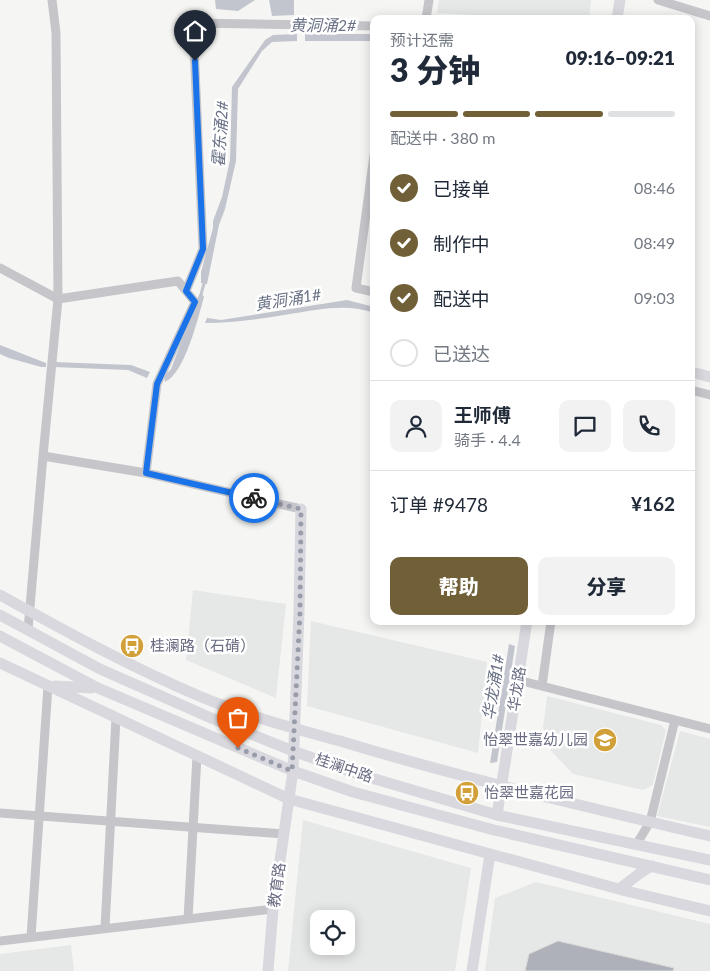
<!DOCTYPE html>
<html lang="zh">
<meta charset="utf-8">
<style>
:root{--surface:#fff;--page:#f2f2f3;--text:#1f2937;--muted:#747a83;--line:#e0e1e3;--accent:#705f37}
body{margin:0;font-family:Lato,"Noto Sans SC",sans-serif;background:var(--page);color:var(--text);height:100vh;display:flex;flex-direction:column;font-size:19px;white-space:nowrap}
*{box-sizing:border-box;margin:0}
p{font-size:16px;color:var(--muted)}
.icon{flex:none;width:28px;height:28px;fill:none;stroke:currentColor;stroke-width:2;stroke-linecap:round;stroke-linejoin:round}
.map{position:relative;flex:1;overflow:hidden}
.sheet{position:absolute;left:370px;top:15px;width:325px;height:610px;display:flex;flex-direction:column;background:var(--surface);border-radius:10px;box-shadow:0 2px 12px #0003}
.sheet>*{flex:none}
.tools{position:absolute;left:310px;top:910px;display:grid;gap:10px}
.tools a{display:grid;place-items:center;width:45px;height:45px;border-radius:10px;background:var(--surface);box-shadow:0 2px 12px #0003;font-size:25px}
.pin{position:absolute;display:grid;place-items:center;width:42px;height:42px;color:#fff;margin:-51px -21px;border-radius:50% 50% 50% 0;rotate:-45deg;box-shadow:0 0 5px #0007}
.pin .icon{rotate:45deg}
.courier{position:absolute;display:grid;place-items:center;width:50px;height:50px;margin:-25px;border:4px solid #1a73e8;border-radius:50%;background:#fff;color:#222;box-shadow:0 1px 6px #0007}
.headline em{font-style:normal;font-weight:800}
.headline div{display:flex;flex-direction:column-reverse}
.headline{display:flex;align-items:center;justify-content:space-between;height:85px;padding:0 20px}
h1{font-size:32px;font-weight:800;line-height:38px}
.bar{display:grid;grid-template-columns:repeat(4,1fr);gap:8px 5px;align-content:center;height:60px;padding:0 20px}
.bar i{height:6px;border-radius:4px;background:var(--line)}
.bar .selected{background:var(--accent)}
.bar p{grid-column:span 4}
.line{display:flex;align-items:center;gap:12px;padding:0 20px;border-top:1px solid var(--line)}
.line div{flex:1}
.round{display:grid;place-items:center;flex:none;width:52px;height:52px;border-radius:10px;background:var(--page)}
ol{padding:0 20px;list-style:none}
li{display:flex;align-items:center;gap:15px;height:55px}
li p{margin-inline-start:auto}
li .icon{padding:5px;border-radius:50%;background:var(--accent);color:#fff;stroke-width:4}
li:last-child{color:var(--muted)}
li i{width:28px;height:28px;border:2px solid var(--line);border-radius:50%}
.primary-button{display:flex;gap:10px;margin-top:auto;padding:10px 20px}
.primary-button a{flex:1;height:58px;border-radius:10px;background:var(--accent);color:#fff;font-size:20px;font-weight:800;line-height:58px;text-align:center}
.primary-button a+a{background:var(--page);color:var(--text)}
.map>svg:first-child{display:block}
.built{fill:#e6e7e7;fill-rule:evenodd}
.water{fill:#c2c5cd}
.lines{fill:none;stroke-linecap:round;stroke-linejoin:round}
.stream{stroke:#c2c5cd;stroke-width:3}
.building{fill:#afb1ba;stroke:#d7d8d6}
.street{stroke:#c5c5ca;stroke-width:9}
.secondary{stroke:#d8d8de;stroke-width:11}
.done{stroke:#999ca9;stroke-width:5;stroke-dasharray:0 9}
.route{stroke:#1a73e8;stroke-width:6}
.labels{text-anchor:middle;stroke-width:5;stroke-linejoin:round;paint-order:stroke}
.poi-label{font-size:15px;fill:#686b81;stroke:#fff;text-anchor:start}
.street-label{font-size:15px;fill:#686b81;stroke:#fff}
.water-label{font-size:16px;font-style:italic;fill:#697185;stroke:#fff}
</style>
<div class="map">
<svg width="710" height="971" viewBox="0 0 710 971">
<rect width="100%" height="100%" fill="#f5f6f3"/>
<path class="built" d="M439 0H591L589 19H546L437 13Z
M193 590 286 604 276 698 186 660Z
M311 621 487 662 478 753 307 706Z
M547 696 661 725 666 730 653 785 643 790 573 774 551 751 543 728Z
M680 731 710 739V827L657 816Z
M303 820 471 868 455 971H288ZM319 919H346V946H319Z
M536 882 710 924V971H485L495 898Z
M71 945 74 971H0V954Z"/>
<path class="water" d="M215 0H255L238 11 216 9Z
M269 0H294V15L272 16Z
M297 34V41L272 42 262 51 238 89 236 161 225 209 219 225 207 284 201 283V272L213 228V221L222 197 230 160 232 87 265 40 273 35Z
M305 34H374V41H305Z
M202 294 204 297C198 318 185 373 165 382L164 376 171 369 199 295Z
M347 300 374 307V313C347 303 317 310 290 314 261 319 234 323 205 323L207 318 221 320Z
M0 345 46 363V367H41L9 358 0 354Z
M54 362 131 365 150 372 147 378 128 370 53 367Z
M509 644 515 646 497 762 490 763Z"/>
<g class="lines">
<path class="stream" d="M200 298 205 280"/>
</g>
<path class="building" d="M558 941 674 968 673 971H525L529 954Z"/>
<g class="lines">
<path class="street" d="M658 0 710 16
M426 19 429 0
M374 155 356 288 374 292
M0 268 58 299 56 33 52 0
M186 291 203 249 193 23 374 26
M691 390 710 395
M43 456 58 299 178 281 195 302 157 384 146 473
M28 630 43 456 146 473 301 509
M518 680 710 729
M542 686 551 621
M0 813 284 834
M636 845 650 822 675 720
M188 919 197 756
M105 928 116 718
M31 937 48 686
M0 941 273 909"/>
<path class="secondary" d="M617 19 620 0
M691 372 710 377
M0 595C65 631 131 667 199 696 244 715 293 728 340 741 462 778 586 807 710 836
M0 615 100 669 211 718 293 751 358 774 497 815 710 860
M0 636 98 688 293 771 353 792 494 830 710 880
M0 663 289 799 626 891 710 911
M55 686 92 688
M497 815 527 621
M619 889C631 881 639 872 652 866
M268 971 273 909 293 771 299 612 301 509
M472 971 490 854"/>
</g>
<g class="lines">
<path class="done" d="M238 748 292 771 300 612 301 509 254 498"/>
<path class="route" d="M195 61 203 249 186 291 195 302 157 384 146 473 254 498"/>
</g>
<defs>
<g id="bus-disc" transform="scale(1.25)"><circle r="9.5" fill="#d2a038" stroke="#fff"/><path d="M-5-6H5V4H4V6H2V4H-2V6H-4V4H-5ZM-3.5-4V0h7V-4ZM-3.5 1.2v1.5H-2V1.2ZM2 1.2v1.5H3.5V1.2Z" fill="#fff"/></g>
<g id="school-disc" transform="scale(1.25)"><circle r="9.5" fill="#d2a038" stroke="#fff"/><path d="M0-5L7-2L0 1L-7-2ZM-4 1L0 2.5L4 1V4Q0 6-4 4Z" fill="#fff"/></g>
</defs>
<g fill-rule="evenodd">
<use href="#bus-disc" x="132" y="646"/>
<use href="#school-disc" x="605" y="740"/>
<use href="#bus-disc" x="467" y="793"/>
</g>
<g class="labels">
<g class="poi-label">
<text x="150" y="651">桂澜路（石𬒔）</text>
<text x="588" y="745" text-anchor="end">怡翠世嘉幼儿园</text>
<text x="484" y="798">怡翠世嘉花园</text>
</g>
<g class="street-label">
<text transform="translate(517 689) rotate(-81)" y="5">华龙路</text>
<text transform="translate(344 768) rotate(19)" y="5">桂澜中路</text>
<text transform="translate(277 885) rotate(-82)" y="5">教育路</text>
</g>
<g class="water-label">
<text x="323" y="31">黄洞涌2#</text>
<text transform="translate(220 134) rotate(-86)" y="6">霍东涌2#</text>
<text transform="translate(288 299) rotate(-9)" y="6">黄洞涌1#</text>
<text transform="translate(493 687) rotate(-81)" y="6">华龙涌1#</text>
</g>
</g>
</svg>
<div class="tools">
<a><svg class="icon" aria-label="locate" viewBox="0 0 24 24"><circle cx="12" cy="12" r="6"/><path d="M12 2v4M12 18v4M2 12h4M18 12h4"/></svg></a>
</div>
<div class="pin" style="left:238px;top:748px;background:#ea580c"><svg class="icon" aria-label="bag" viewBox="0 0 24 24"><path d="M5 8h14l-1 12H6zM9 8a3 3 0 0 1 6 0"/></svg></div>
<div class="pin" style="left:195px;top:61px;background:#1f2937"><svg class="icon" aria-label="home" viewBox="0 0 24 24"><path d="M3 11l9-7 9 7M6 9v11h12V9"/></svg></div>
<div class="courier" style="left:254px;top:498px"><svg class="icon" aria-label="bike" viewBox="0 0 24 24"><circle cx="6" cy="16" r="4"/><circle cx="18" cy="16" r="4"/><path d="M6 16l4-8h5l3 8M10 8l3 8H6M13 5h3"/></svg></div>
<section class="sheet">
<div class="headline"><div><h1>3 分钟</h1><p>预计还需</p></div><em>09:16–09:21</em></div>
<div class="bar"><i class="selected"></i><i class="selected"></i><i class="selected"></i><i></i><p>配送中 · 380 m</p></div>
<ol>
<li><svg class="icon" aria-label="check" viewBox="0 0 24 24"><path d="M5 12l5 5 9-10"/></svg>已接单<p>08:46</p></li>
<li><svg class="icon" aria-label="check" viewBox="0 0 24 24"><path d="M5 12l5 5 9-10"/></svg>制作中<p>08:49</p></li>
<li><svg class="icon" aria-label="check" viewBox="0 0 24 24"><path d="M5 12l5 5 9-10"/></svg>配送中<p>09:03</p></li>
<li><i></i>已送达</li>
</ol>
<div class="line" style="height:90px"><a class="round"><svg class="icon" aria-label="person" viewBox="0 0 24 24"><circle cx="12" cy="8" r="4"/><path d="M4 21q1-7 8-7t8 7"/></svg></a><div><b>王师傅</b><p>骑手 · 4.4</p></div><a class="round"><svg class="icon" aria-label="chat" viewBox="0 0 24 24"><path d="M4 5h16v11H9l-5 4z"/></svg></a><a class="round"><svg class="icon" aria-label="phone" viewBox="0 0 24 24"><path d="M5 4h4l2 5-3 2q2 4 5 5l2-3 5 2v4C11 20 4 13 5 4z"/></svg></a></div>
<div class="line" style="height:65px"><div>订单 #9478</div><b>¥162</b></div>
<div class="primary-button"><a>帮助</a><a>分享</a></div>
</section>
</div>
